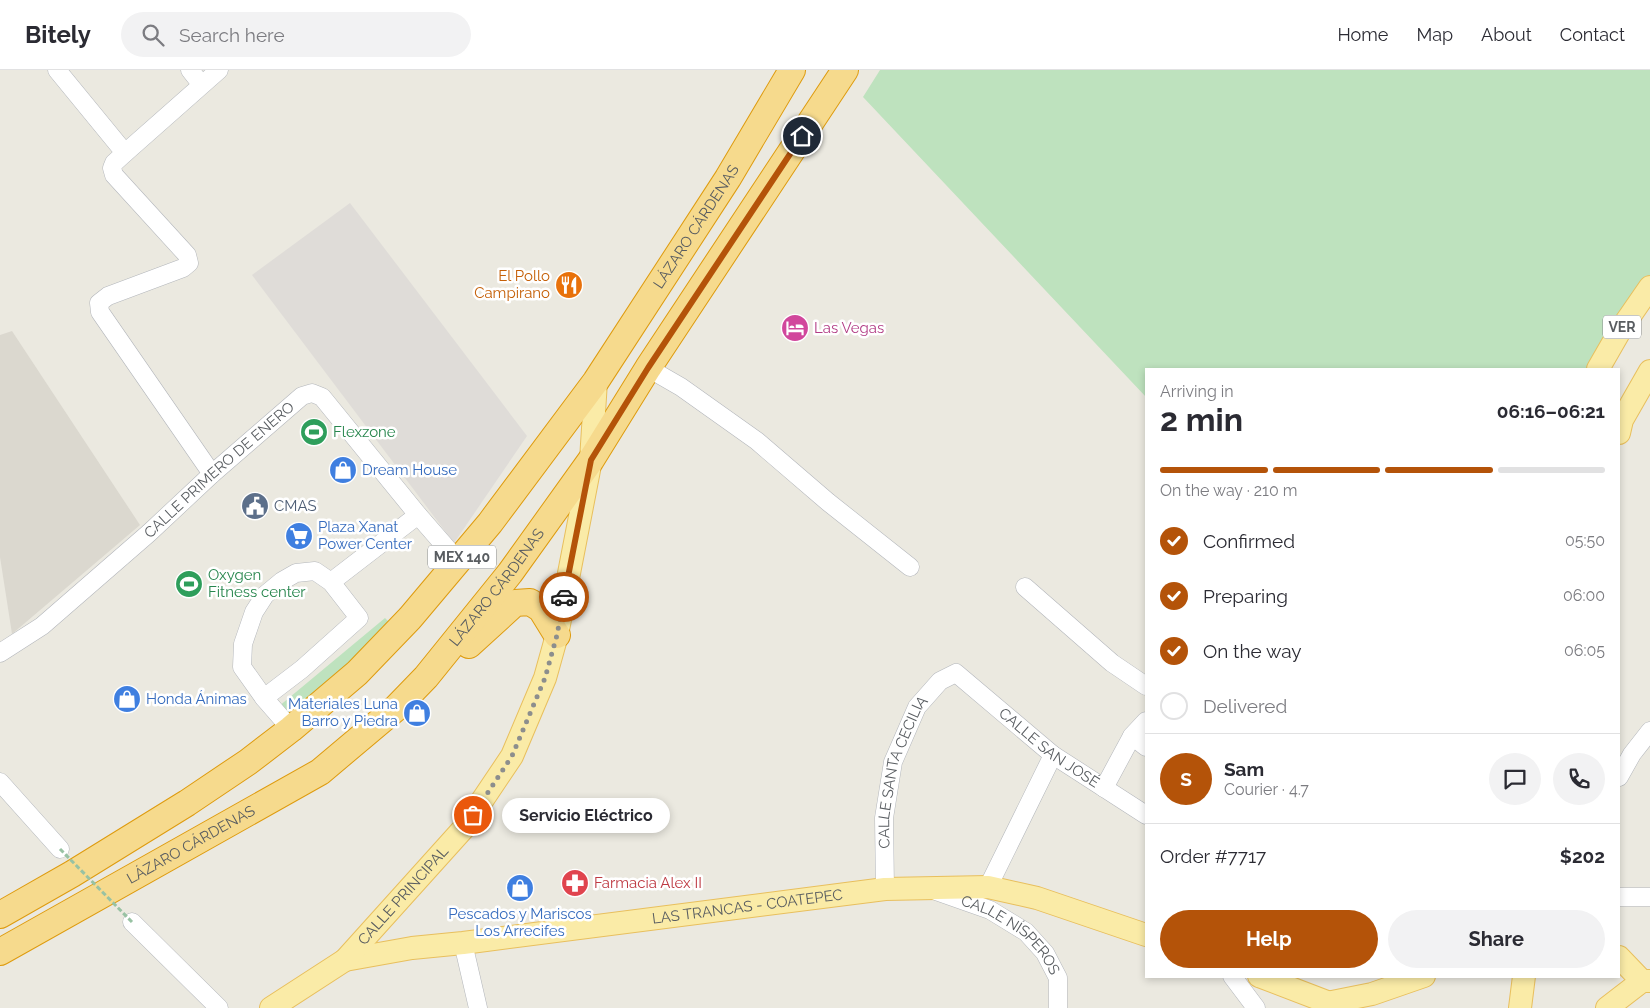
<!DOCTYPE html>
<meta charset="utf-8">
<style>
:root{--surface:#fff;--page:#f2f2f3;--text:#2b2b33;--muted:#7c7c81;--line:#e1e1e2;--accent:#b45309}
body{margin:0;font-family:Raleway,sans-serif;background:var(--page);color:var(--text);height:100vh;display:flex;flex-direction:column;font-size:19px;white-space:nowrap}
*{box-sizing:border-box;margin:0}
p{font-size:16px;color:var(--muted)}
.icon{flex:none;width:28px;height:28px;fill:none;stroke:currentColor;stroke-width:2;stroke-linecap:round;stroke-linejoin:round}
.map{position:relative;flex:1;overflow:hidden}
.drawer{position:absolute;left:1145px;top:298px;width:475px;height:610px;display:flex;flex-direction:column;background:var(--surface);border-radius:0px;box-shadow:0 2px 8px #0003}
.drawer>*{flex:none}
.pin{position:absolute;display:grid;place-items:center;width:42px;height:42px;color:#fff;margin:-21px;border:2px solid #fff;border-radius:50%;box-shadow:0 1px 5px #0007}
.courier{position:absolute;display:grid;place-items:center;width:50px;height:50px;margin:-25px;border:4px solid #b45309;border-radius:50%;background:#fff;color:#222;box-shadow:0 1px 6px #0007}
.bubble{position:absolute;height:35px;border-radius:18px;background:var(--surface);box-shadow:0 2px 8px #0003;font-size:16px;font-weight:700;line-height:35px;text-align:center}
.headline em{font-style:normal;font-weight:700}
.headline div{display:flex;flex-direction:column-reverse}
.headline{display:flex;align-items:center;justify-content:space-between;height:85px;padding:0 15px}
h1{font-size:32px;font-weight:700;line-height:38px}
.bar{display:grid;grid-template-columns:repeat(4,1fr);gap:8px 5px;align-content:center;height:60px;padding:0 15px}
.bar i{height:6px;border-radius:4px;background:var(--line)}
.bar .selected{background:var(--accent)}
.bar p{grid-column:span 4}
.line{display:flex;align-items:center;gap:12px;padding:0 15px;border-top:1px solid var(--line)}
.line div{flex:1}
.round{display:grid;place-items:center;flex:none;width:52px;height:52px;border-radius:26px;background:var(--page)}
ol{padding:0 15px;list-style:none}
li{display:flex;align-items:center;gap:15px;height:55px}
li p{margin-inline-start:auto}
li .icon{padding:5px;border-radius:50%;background:var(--accent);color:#fff;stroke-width:4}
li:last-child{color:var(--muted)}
li i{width:28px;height:28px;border:2px solid var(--line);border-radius:50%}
.button{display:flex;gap:10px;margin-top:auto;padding:10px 15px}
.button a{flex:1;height:58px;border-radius:30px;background:var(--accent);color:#fff;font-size:20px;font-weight:700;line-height:58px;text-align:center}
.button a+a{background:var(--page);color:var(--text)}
header{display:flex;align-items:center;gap:30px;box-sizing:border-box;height:70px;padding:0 25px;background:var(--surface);border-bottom:1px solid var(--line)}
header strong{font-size:24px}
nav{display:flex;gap:28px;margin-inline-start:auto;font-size:18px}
.search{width:350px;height:45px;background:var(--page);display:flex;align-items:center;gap:12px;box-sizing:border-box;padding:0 18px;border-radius:28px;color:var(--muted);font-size:19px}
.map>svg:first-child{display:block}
.industrial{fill:#dfdcd8}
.education{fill:#dbd8cf}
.green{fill:#bee2be}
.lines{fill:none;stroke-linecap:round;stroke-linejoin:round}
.minor-casing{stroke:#b3b6bb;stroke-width:19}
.major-casing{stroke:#e8bf5d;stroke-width:24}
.highway-casing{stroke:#de9b0e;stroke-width:28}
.minor{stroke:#fff;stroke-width:18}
.major{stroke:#faeba7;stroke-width:22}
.highway{stroke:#f6da8d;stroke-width:26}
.path-bridge{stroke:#98c2a3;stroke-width:3;stroke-dasharray:5 2.5;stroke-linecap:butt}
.done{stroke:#8c8e8d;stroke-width:5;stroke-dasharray:0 9}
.route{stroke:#b45309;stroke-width:6}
.labels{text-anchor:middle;stroke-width:5;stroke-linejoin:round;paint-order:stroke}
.shield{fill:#fff;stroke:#8b8e90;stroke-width:1}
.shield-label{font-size:14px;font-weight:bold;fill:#595d61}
.street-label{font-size:15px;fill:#595d61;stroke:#fff}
.food-label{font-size:15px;fill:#c56008;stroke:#fff;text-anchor:end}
.hotel-label{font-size:15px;fill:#b23c85;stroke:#fff;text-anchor:start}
.leisure-label{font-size:15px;fill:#27864d;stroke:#fff;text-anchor:start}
.shop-label{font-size:15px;fill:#366cbe;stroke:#fff;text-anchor:start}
.service-label{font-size:15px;fill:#4e5e75;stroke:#fff;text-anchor:start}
.health-label{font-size:15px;fill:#be3a42;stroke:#fff;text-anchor:start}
</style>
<header>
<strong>Bitely</strong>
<div class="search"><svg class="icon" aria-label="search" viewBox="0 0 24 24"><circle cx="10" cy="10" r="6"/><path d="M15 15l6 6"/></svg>Search here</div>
<nav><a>Home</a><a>Map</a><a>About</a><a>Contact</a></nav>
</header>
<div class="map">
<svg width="1650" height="938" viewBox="0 0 1650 938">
<rect width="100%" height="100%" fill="#ebe9e0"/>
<path class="industrial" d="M350 133 527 366 454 473 252 205Z"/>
<path class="education" d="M12 261 140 455 12 564 0 487V265Z"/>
<path class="green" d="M880 0H1650V213L1604 299H1146V327L863 27Z
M385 548 394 557 288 650 278 637Z"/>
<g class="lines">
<g class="minor-casing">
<g id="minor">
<path d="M57 0 125 83"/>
<path d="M190 0 201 14"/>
<path d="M648 298 681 317 757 371 828 432 910 497"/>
<path d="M212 404 100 242 99 233 108 226 183 198 189 193 187 185 114 105 112 98 114 93 125 83 219 0"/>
<path d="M315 501 331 512 359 548 302 599 264 628 242 597 243 574 254 542 265 525 282 511 296 503Z"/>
<path d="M331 512 418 445"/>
<path d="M1025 517 1112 593 1146 616"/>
<path id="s1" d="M0 583 42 556 149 463 212 404 302 326 312 323 322 327 418 445 458 491"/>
<path d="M264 628 291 659"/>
<path d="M1132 666 1146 677"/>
<path d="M1619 707 1632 684 1650 661"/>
<path d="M0 712 60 779"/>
<path d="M1104 718 1132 666 1146 651"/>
<path d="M988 817 1053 685"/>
<path id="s2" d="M885 819 884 748 893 692 917 637 940 611 956 603 1053 685 1146 745"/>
<path id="s3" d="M936 821 990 840 1026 862 1045 883 1058 908V938"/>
<path d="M1619 827H1650"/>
<path d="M132 852 219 938"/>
<path d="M463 873 478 938"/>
<path d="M1232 906 1256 938"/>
</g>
</g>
<g class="major-casing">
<g id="major">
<path d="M1598 299 1621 259 1650 217"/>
<path d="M1619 363 1622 350 1650 301"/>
<path d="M1619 887 1642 911"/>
<path id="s4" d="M345 890 412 878 463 873 885 819 988 817 1037 828 1146 865"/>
<path d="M1259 906 1340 937"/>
<path d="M1327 933 1372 924 1424 906"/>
<path id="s5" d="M271 938 345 890 463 759 512 686 545 608 557 565 591 390 596 311"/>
<path d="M1520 938 1524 906"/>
<path d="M1607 938 1642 911H1650"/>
</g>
</g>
<g class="highway-casing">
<g id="highway">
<path d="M469 575 515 533 530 532 541 539 557 565"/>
<path id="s6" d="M0 845 72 804 187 733 248 692 291 659 357 603 410 548 490 453 596 311 728 108 792 0"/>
<path id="s7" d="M0 882 320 702 396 638 426 607 510 503 591 390 648 298 845 0"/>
</g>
</g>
<use href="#minor" class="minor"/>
<use href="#major" class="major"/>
<use href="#highway" class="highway"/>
<path class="path-bridge" d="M60 779 132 852"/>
</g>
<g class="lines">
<path class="done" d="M473 745 512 686 545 608 557 565 564 527"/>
<path class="route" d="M564 527 591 390 648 298 802 66"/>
</g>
<defs>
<g id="restaurant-disc" transform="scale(1.4375)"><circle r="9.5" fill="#e8710a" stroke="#fff"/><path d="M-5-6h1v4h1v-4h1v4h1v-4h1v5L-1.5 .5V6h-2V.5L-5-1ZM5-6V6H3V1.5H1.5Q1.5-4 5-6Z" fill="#fff"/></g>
<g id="hotel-disc" transform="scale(1.4375)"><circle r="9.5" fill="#d1479c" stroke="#fff"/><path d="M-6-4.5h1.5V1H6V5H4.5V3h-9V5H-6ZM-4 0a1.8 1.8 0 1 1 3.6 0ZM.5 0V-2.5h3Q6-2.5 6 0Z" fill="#fff"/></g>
<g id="stadium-disc" transform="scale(1.4375)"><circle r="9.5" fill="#2e9e5b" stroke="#fff"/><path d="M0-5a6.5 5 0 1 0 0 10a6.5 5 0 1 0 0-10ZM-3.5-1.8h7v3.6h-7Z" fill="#fff"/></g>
<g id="shop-disc" transform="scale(1.4375)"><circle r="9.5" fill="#3f7fe0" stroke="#fff"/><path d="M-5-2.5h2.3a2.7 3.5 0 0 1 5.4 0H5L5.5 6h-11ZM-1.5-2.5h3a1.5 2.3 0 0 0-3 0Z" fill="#fff"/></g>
<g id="civic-disc" transform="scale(1.4375)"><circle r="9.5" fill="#5c6f8a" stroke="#fff"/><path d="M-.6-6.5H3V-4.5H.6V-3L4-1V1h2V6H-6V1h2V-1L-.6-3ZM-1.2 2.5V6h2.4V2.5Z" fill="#fff"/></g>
<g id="supermarket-disc" transform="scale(1.4375)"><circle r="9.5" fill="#3f7fe0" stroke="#fff"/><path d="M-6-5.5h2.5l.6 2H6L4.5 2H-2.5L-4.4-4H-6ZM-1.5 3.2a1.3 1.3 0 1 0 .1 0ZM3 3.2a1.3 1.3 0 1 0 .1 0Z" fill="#fff"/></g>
<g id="pharmacy-disc" transform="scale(1.4375)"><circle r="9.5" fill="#e0444e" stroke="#fff"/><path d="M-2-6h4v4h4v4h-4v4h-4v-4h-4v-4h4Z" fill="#fff"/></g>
</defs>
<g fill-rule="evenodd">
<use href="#restaurant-disc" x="569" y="215"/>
<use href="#hotel-disc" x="795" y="258"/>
<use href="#stadium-disc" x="314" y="362"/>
<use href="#shop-disc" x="343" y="400"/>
<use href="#civic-disc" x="255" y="436"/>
<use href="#supermarket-disc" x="299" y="466"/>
<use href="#stadium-disc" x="189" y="514"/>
<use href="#shop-disc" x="127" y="629"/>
<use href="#shop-disc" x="417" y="643"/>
<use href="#pharmacy-disc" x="575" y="813"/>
<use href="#shop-disc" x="520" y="818"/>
</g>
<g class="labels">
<g class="shield">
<rect x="1603" y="245.5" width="38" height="23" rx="4"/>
<rect x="428" y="475.5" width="68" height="23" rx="4"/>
</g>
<g class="shield-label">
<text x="1622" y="262">VER</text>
<text x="462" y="492">MEX 140</text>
</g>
<g class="street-label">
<text dy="5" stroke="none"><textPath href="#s6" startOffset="994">LÁZARO CÁRDENAS</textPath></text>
<text dy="5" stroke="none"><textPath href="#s1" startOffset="286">CALLE PRIMERO DE ENERO</textPath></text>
<text dy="5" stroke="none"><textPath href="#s7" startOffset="624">LÁZARO CÁRDENAS</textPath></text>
<text dy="5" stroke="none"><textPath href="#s2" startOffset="360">CALLE SAN JOSÉ</textPath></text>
<text dy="5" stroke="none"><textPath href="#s2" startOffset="120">CALLE SANTA CECILIA</textPath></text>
<text dy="5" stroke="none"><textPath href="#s7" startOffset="219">LÁZARO CÁRDENAS</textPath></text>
<text dy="5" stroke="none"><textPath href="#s5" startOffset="175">CALLE PRINCIPAL</textPath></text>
<text dy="5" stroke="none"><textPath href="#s4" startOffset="406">LAS TRANCAS - COATEPEC</textPath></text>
<text dy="5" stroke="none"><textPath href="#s3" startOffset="89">CALLE NÍSPEROS</textPath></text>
</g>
<g class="food-label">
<text x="550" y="211">El Pollo<tspan x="550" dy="17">Campirano</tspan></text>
</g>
<g class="hotel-label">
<text x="814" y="263">Las Vegas</text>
</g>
<g class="leisure-label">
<text x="333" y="367">Flexzone</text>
<text x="208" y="510">Oxygen<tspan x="208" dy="17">Fitness center</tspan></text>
</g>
<g class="shop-label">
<text x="362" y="405">Dream House</text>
<text x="318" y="462">Plaza Xanat<tspan x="318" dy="17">Power Center</tspan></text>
<text x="146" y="634">Honda Ánimas</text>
<text x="398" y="639" text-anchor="end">Materiales Luna<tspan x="398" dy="17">Barro y Piedra</tspan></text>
<text x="520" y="849" text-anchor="middle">Pescados y Mariscos<tspan x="520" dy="17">Los Arrecifes</tspan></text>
</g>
<g class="service-label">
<text x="274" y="441">CMAS</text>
</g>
<g class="health-label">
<text x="594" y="818">Farmacia Alex II</text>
</g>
</g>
</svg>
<div class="pin" style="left:473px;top:745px;background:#ea580c"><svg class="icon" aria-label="bag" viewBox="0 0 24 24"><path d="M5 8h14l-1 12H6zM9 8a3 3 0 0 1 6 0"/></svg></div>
<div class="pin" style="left:802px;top:66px;background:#1f2937"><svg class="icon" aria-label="home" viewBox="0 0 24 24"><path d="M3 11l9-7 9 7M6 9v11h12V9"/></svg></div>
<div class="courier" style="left:564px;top:527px"><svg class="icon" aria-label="car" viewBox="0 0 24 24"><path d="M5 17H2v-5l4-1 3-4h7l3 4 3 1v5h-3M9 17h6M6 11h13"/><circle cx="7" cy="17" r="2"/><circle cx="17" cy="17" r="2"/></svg></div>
<div class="bubble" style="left:502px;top:728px;width:168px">Servicio Eléctrico</div>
<section class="drawer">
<div class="headline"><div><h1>2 min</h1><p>Arriving in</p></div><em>06:16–06:21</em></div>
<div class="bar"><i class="selected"></i><i class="selected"></i><i class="selected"></i><i></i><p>On the way · 210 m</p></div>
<ol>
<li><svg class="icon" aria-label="check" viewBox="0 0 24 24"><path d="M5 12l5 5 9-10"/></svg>Confirmed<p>05:50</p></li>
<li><svg class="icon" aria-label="check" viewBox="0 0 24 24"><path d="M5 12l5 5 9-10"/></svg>Preparing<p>06:00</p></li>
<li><svg class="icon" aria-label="check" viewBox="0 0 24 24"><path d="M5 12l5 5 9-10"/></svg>On the way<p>06:05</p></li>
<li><i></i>Delivered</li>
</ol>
<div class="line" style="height:90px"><b class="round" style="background:var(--accent);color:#fff">S</b><div><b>Sam</b><p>Courier · 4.7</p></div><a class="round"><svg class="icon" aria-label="chat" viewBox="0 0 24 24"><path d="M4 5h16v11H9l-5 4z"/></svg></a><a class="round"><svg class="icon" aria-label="phone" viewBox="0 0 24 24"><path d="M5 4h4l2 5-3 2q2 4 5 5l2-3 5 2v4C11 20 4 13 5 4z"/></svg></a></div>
<div class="line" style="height:65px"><div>Order #7717</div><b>$202</b></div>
<div class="button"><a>Help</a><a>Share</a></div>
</section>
</div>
